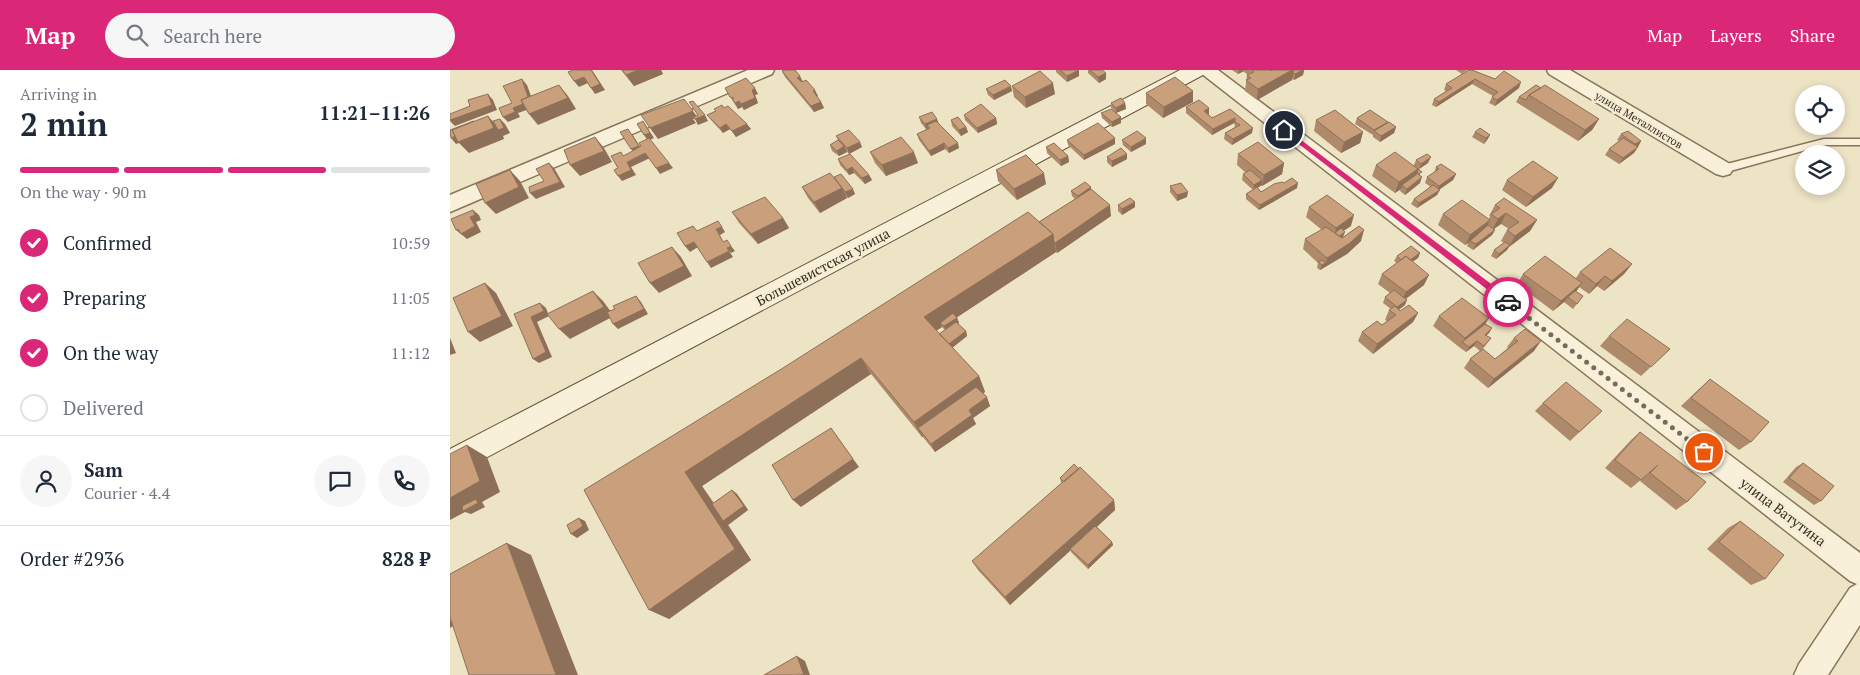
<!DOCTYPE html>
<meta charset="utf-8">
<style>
:root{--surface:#fff;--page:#f6f6f7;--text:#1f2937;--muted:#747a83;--line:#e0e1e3;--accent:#db2777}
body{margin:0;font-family:"PT Serif",serif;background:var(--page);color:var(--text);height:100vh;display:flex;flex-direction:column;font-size:19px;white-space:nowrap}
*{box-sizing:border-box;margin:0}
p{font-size:16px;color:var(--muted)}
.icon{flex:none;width:28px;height:28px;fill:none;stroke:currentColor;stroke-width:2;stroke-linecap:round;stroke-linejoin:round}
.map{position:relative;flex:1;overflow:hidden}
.sheet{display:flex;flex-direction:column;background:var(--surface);width:450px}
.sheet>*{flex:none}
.tools{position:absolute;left:1345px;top:15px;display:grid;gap:10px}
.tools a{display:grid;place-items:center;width:50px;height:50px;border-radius:50%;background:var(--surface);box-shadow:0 2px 8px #0003;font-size:25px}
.pin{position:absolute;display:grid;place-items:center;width:42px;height:42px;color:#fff;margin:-21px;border:2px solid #fff;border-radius:50%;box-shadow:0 1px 5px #0007}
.courier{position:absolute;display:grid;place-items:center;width:50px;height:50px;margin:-25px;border:4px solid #db2777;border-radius:50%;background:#fff;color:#222;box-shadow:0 1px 6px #0007}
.summary em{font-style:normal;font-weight:800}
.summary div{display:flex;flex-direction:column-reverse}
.summary{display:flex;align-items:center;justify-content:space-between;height:85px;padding:0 20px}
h1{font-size:32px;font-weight:800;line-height:38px}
.bar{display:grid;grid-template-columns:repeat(4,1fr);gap:8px 5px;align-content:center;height:60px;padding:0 20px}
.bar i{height:6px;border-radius:4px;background:var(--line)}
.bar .current{background:var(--accent)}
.bar p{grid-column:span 4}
.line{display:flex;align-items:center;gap:12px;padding:0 20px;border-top:1px solid var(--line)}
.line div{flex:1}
.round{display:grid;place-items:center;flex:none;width:52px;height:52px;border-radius:26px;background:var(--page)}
ol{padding:0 20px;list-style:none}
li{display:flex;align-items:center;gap:15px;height:55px}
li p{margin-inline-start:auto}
li .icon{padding:5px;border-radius:50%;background:var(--accent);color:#fff;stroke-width:4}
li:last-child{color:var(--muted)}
li i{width:28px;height:28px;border:2px solid var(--line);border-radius:50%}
header{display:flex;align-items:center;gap:30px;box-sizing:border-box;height:70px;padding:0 25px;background:var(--accent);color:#fff}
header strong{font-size:24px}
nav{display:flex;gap:28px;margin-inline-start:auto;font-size:18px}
.search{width:350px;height:45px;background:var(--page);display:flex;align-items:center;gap:12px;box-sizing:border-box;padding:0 18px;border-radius:28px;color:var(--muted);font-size:19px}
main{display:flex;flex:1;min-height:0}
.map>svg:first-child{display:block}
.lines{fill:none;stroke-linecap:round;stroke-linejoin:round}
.lane-casing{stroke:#87755b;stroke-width:3}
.street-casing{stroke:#87755b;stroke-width:3}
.secondary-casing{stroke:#69563f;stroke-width:2}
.lane{fill:#f8f0d8;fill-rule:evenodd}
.street{fill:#f8f0d8;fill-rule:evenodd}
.secondary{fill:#f8f0d8;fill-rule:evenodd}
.wall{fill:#ae8a6b;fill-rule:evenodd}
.shaded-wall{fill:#8d7057}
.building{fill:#caa07c;stroke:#8d7057}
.route{fill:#db2777}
.done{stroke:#776c59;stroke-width:5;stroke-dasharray:0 9}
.labels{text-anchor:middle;stroke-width:5;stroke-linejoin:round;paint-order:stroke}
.far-street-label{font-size:11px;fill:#382c1f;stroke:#f5edd4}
.street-label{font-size:14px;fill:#382c1f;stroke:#f5edd4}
</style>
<header>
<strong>Map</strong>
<div class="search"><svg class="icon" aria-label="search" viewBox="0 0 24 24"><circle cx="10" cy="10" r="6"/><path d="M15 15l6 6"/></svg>Search here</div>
<nav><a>Map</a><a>Layers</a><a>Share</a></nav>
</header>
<main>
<section class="sheet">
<div class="summary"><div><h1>2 min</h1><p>Arriving in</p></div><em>11:21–11:26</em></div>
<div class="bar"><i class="current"></i><i class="current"></i><i class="current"></i><i></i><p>On the way · 90 m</p></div>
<ol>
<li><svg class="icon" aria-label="check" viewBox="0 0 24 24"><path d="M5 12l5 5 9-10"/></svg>Confirmed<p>10:59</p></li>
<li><svg class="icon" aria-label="check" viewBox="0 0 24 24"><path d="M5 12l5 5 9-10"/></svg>Preparing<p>11:05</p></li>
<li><svg class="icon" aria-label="check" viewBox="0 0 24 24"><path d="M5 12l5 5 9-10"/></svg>On the way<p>11:12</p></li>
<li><i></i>Delivered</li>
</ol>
<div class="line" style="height:90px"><a class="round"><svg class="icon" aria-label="person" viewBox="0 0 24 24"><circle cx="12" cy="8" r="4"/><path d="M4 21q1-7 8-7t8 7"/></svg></a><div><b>Sam</b><p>Courier · 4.4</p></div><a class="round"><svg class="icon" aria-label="chat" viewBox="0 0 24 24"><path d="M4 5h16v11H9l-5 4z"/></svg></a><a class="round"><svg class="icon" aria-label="phone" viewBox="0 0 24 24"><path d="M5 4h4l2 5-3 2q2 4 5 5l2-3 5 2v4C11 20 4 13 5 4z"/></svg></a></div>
<div class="line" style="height:65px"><div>Order #2936</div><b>828 ₽</b></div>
</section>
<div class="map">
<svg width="1410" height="605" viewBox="0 0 1410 605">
<rect width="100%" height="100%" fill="#ede3c5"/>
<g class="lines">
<g class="lane-casing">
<path id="lane" d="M1374 69H1410V75H1374L1273 103 1268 99 1273 95Z"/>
</g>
<g class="street-casing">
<path id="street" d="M298 0H324L322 4 0 142V125Z
M747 0H768L1410 483V555L1378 605H1344L1349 594 1400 518 1407 514 1400 511Z
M1097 0H1120L1280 94 1283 99 1280 104 1273 106 1266 104 1099 4Z"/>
</g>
<g class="secondary-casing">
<path id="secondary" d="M730 0H756L753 5 0 407V379Z"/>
</g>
<use href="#lane" class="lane"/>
<use href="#street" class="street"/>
<use href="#secondary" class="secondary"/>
</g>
<path class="wall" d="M171 0H211L213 4 184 16Z
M606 0H629V6L617 12 606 2Z
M638 0H652L656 9 649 13 638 3Z
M782 0H820L821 1 854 0 853 5 844 10 842 9V10L807 30 795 21 797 4 794 2V1L788 4Z
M1006 0H1017L1012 4Z
M332 1 353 11 368 26H367L371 32 374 38 364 42 335 7Z
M1024 1 1069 18 1045 36 1039 33 1042 27 1043 26 1022 14 986 37 982 35 984 29 996 21 994 20 996 14Z
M1086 15 1149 49 1142 60 1128 71 1066 32 1069 27Z
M562 16 605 24 576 38 564 27Z
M275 18 308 24 305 25 308 33 294 40 292 37 288 39 284 33Z
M536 19 562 21 544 30 538 25Z
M743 21V32L713 48 696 34V23Z
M661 33H675L676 39 666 43 671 47V53L662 57 652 48 651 43 663 40 661 38Z
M736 37 759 44H758L762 48 780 39 802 63 782 75 774 69 775 63 785 57 784 53 762 65 736 43Z
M274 38 301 59 286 67 280 59 273 63 261 50 257 45Z
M514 45 546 48 547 54 528 63 515 50Z
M469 47 488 53 509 78 499 83 495 79 481 86 469 70 467 64 478 59H476L471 53Z
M907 48 938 52 937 53 946 57 944 63 930 72 923 67V65L905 54Z
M501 50 516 57 518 62 511 66 502 56Z
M866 50 913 62 910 73 891 83 864 61Z
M1025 62 1040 65 1037 70 1034 74 1022 67Z
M1171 64 1191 71 1184 83 1169 94 1155 85 1159 79 1170 71 1167 70Z
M386 66 412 77 399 84 396 80 397 82 389 86 382 81 380 75 388 70Z
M617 70 665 74 634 90 618 75Z
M672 70 696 74 681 82 673 75Z
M596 77 618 86 619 92 611 96 597 83Z
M420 82 468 93 436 106 425 93Z
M677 84V89L662 97 657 92V87Z
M788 84 834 93 832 104 812 116V115L807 118 811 122 834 113 847 118 809 140 796 129V124L803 120 792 110 793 104 796 103 787 95Z
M388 89 419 105 422 110 415 114 404 103 399 105 390 95Z
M966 90 978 93 969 99 970 106V113L955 125 950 121 951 119 945 123 922 106 926 95H964Z
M986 97 1006 104 1003 110 989 120 987 125 967 138 961 134 964 129 981 117 975 113 977 107 984 103Z
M546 100 596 114 567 130 548 111Z
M384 107 405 124 398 128 395 125 397 128 370 143 358 128 352 117Z
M1057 110 1102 118 1076 137 1052 120Z
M720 116 737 127 727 131 720 122Z
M641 117V119L661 146 607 183 606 182 507 247 509 253 508 254 516 261 517 266 502 278 529 306 535 322 533 323 540 336 523 348 526 354 485 382 473 367H472L421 304 252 416 264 433 282 420 287 424 298 440 278 455 301 490 219 549 134 420 589 152 625 129 622 126 621 121ZM492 257 495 260 489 264 486 261Z
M685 132V137L672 145 668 141V135Z
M1045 135 1087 150 1080 161 1059 177 1057 180 1046 189 1041 186 1044 180 1054 173 1051 171 1057 160 1059 159 1051 154 1044 159 1045 160 1042 165 1023 180 1017 176 1018 173 1015 175 988 155 993 144 1039 149 1040 146H1039Z
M859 137 901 156 893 161V167L911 171 897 184 870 200 867 198 868 193 853 179 855 169 872 160 856 147Z
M282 142 333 148 339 158 308 174 289 153Z
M970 183 968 188 962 192 974 215 956 229 955 235 949 240 950 241 968 243 963 252 923 284 908 271 912 262 932 255 937 251 935 250 939 240 941 239 933 233 935 227 940 223 928 214 932 204 947 193 944 191 947 186Z
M1182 194 1174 204 1154 221 1147 216 1139 224 1129 217 1126 222 1133 226 1123 239 1114 232 1103 241 1067 214 1073 204 1126 208 1130 202Z
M989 246 1036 254 1042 258 1039 263 1036 266 1041 268 1032 280 1045 289 1058 278 1057 277 1064 268 1084 281 1038 318 1014 298 1020 289 1030 281 1024 276 1016 282 1009 277 983 256Z
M1159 266 1220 279 1191 306 1150 276Z
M1260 309 1301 372 1289 380 1231 336 1250 318Z
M1093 333 1152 341 1120 371 1085 341Z
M1190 362 1237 432 1226 440 1190 411 1192 409 1181 418 1155 398 1181 370Z
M1353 393 1371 431 1364 435 1333 412 1346 397Z
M629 399 664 430 665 440 647 457 662 472 663 475 638 499 621 482V480L560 535 528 500 522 491 612 413 611 412 610 408Z
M1290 451 1315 509 1301 515 1257 479 1278 458Z"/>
<path class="shaded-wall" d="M142 0 155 20 145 24 141 18Z
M188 0H211L213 4 184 16 176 5Z
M629 0V6L617 12V6Z
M789 0H794V1L788 4Z
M842 0H844L842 10 807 30 808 19Z
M853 0H854L853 5 844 10 845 4Z
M656 3V9L649 13 648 7Z
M350 6 353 12 350 14 347 8Z
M134 7 138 13 129 17 124 11Z
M72 9 77 15 85 37 68 43 70 47 58 52 53 47 63 38Z
M1025 9 1022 14 986 37 989 32Z
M1071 12 1069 18 1045 36 1047 30Z
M603 13 605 24 576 38 575 27Z
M109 15 118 26 126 39 88 55 79 44Z
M561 16 562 21 544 30 543 25Z
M305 18 308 24 305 25 308 33 294 40 291 34 302 20Z
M365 20 368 26 365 27 363 21Z
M743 21V32L713 48 714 37Z
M38 24 43 30 47 40 5 56 0 51V50Z
M289 31 292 37 288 39 285 33Z
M371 32 374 38 364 42 361 36Z
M675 33 676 39 666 43V38Z
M759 38V44L754 47V41Z
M243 41 248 48 255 45 258 51 248 55 245 49 242 48 246 53 208 69 200 58Z
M38 46 48 57 50 49 55 54 60 63 53 66 54 69 19 83 9 73 6 74 1 68 29 56Z
M671 47V53L662 57V52Z
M546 48 547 54 528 63 527 58Z
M785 48 784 53 762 65 763 59Z
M487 49 489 54 477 55 478 58 476 59 475 54Z
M1149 49 1142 60 1128 71 1135 60Z
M193 51 204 68 198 71 194 65Z
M938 52 936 57 924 61 923 66 924 60Z
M276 54 280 59 273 63 270 58Z
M297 54 301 59 286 67 282 61Z
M516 57 518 62 511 66 509 60Z
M946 57 944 63 930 72 931 66Z
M803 58 802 63 782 75 783 69Z
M913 62 910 73 891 83 894 72Z
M182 64 193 81 186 84 181 79Z
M1040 65 1037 70 1034 74 1036 68Z
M145 67 154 78 162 92 130 106 120 95Z
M665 68V74L634 90V85Z
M696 68V74L681 82V77Z
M1191 71 1188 77 1181 80 1185 74Z
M410 72 412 77 399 84 397 78Z
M494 73 495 79 481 86 479 81Z
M508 73 509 78 499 83 498 78Z
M394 76 397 82 389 86 387 81Z
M1188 77 1184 83 1169 94 1173 88Z
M464 82 468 93 436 106 432 95Z
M195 83 200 88 181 97 186 105 172 111 168 106 177 92Z
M677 84V89L662 97V91Z
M618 86 619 92 611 96 610 90Z
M981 87 978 93 969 99 971 94Z
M99 93 104 98 115 117 86 129 80 123 110 112Z
M219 93 223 98 210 104 206 98Z
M834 93 832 104 812 116 814 105Z
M402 97 404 103 399 105 397 100Z
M968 99 964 110 952 115 951 119 945 123 949 112Z
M60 100 70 111 79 128 46 144 35 133Z
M594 103 596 114 567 130 564 119Z
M1006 104 1003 110 987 121 989 116Z
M419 105 422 110 415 114 412 108Z
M972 107 970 113 955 125 957 119Z
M1108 108 1102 118 1076 137 1083 127Z
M812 110V115L804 120V115Z
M848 113 847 118 809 140 810 135Z
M641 117V122L628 131V126Z
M392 118 397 128 370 143 364 132Z
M403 119 405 124 398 128 395 122Z
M990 120 987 125 967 138 969 133Z
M738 122 737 127 727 131V125Z
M685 132V137L672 145V139Z
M660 135 661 146 607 183 605 173Z
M23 140 29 145 31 150 26 152 31 162 17 169 6 160 8 159 20 147Z
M1056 143 1051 154 1042 160 1048 149Z
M904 145 901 156 887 165 885 163 886 158Z
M333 148 339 158 308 174 301 164Z
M1040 150 1035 161 1020 171 1018 173 1015 175 1020 165Z
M1087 150 1080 161 1059 177 1065 166Z
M272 157 275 162 270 165 277 177 266 159Z
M914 160 911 171 897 184 870 200 872 195 876 193 877 188Z
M1045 160 1042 165 1023 180 1026 174Z
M895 162 893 167 887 171 889 166Z
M603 164 606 182 494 256 490 253 492 257 481 264 474 247Z
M244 172 248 177 240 182 235 176Z
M1060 175 1057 180 1046 189 1049 184Z
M281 176 285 181 281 183 277 178Z
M222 177 231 187 242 206 209 223 200 213Z
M279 181 283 187 261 198 257 192Z
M970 183 968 188 953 198 956 193Z
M1182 194 1174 204 1154 221 1162 211Z
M979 205 974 215 951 232 956 222Z
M1155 206 1147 216 1139 224 1146 214Z
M35 213 46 223 63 256 30 272 18 262Z
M1132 213 1125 223 1118 227 1114 232 1103 241 1111 231Z
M143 221 153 231 164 246 120 269 109 259Z
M186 226 191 232 198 244 168 259 163 254Z
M957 230 955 235 945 242 947 237Z
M90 233 96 238 99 246 87 252 102 287 89 293 83 289 81 247Z
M968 243 963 252 923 284 927 274Z
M507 248 509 253 496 261 494 256Z
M1039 248 1033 258 1012 272 1009 277 1015 268Z
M1042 258 1039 263 1031 270 1035 265Z
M516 261 517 266 498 281 496 276Z
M0 268 6 283 0 285Z
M1027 271 1024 276 1016 282 1019 277Z
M1091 271 1084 281 1038 318 1044 309Z
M411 288 421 304 252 416 274 450 282 420 287 424 298 440 278 455 301 490 219 549 199 540 235 402Z
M529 306 535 322 474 366 468 358 473 367H472L464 352Z
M537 327 540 336 523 348 526 354 485 382 481 374 519 340Z
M381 358 409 397 351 437 343 430Z
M17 375 37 387 50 422 32 432 35 437 21 444 15 442 0 450V428Z
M664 430 665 440 621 480 620 479 621 480 560 535 555 527Z
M129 448 135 451 139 460 127 468 121 464Z
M662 472 663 475 638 499V495Z
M57 473 81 485 128 605H106Z
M23 544 0 558V550Z
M347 586 355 591 360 605H353Z"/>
<path class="building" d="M123 0H141L150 14 141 18 134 7 124 11 118 2Z
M172 0H188L176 5Z
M335 0H345L350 6 347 8 352 12 356 10 365 20 363 21 371 32 361 36 332 1Z
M610 0H629L617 6Z
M640 0H652L656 3 648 7Z
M802 0H820L821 1 822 0H842L808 19 796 10 801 8 797 5 804 2Z
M844 0H853L845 4 843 3Z
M1019 0H1022L1045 9 1054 1 1071 12 1047 30 1042 27 1048 22 1025 9 989 32 984 29 1002 18 996 14Z
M590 1 603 13 575 27 562 16Z
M725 7 743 21 714 37 696 23Z
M296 8 305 18 302 20 305 28 291 34 289 31 285 33 282 29 284 28 280 27 275 18Z
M72 9 78 27 71 30 73 34 63 38 65 42 53 47 49 38 62 33 53 16Z
M555 10 561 16 543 25 536 19Z
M109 15 118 28 79 44 71 30Z
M1086 15 1091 18 1079 25 1076 30 1069 27Z
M1095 15 1149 49 1135 60 1079 25Z
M38 24 42 35 0 50V44L20 36 18 30Z
M671 28 675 33 666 38 661 33Z
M234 29 243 41 200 58 191 45Z
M749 30 759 38 754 41 762 48 780 39 803 58 783 69 775 63 790 55 785 52V48L763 59 736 37Z
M243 31 255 45 245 49 242 48 248 45 239 32Z
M531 34 546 48 527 58 514 45Z
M272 35 274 38 278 36 297 54 282 61 276 54 270 58 257 45 266 41 264 39Z
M661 39 671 47 662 52 651 43Z
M885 40 913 62 894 72 866 50Z
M920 40 938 52 924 60 907 48Z
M482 42 487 49 475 54 469 47Z
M38 46 44 58 8 72 2 60Z
M508 47 516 57 509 60 501 50Z
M50 49 54 58 48 60 43 51Z
M24 51 2 60 5 66 1 68 0 60Z
M193 51 200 63 194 65 187 54Z
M486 51 508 73 498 78 494 73 479 81 467 64 480 58 477 55Z
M939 52 946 57 931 66 924 61Z
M648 53 665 68 634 85 617 70Z
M1030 58 1040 65 1036 68 1025 62Z
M178 59 189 76 181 79 170 62Z
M399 60 410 72 397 78 386 66Z
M687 61 696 68 681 77 672 70Z
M1178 61 1191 71 1185 74 1171 64Z
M145 67 154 81 120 95 114 80Z
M451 67 464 82 432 95 420 82Z
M199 68 219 93 206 98 195 83 177 92 181 100 168 106 164 100 168 98 161 86 171 82 173 86 179 83 191 76 189 73Z
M1173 68 1188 77 1173 88 1159 79Z
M388 70 394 76 387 81 380 75Z
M808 72 834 93 814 105 788 84Z
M604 73 618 86 610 90 596 77Z
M671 78 677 84 662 91 657 87Z
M945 82 968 99 949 112 926 95Z
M400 84 419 105 412 108 402 97 397 100 388 89Z
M977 84 981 87 971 94 966 90Z
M576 85 594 103 564 119 546 100Z
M1083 91 1108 108 1083 127 1057 110Z
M99 93 110 112 80 123 79 117 94 111 86 99Z
M991 94 1006 104 989 116 977 107 989 99 986 97Z
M968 99 972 102 968 104 972 107 957 119 952 115 967 104Z
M60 100 69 117 35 133 26 114Z
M800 100 812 110 804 115 793 104Z
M380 103 392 118 364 132 352 117Z
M391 104 403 119 395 122 384 107Z
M842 108 848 113 810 135 796 124 807 117 811 122 824 114 832 112 834 113Z
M635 112 641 117 628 126 621 121Z
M731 113 738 122 727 125 720 116Z
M983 115 990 120 969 133 964 129Z
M641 119 660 135 605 173 604 172 603 164 589 152Z
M877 125 904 145 886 158 859 137Z
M315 127 333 148 301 164 282 142Z
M680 128 685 132 672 139 668 135Z
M1054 128 1087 150 1065 166 1057 160 1069 152 1056 143 1048 149 1041 144 1050 138 1045 135Z
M1012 130 1040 150 1020 165 993 144Z
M23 140 25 145 20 147 25 156 11 164 8 159 6 160 1 149Z
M578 142 603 164 474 247 529 306 464 352 411 288 235 402 285 479 199 540 134 420 333 298Z
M268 151 272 157 266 159 273 172 277 170 281 176 277 178 279 181 257 192 244 172 235 176 227 163 243 156 247 161Z
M1038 155 1045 160 1026 174 1020 171Z
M909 156 914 160 900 173 877 188 855 169 876 157 892 168Z
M891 158 895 162 889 166 885 163Z
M1055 172 1060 175 1049 184 1044 180Z
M961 176 970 183 960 190 956 186 951 190 947 186Z
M222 177 234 196 200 213 188 193Z
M1160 178 1182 194 1162 211 1155 206 1146 214 1130 202Z
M956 186 979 205 956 222 932 204Z
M1095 186 1132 213 1111 231 1073 204Z
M872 190 876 193 872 195 868 192Z
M35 213 52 246 18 262 3 228Z
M944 220 957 230 947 237 935 227Z
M143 221 154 237 109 259 97 244Z
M1125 221 1133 226 1127 234 1118 227Z
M186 226 194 239 163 254 157 242 165 239 163 236Z
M1012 228 1039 248 1015 268 989 246Z
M90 233 94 241 81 247 96 282 83 289 64 244Z
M959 235 968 243 927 274 912 262 927 251 932 255 946 245 939 240 945 236 950 241Z
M503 243 507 248 494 256 490 253Z
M1177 249 1220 279 1201 297 1159 266Z
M506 252 516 261 499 274 489 264Z
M1035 254 1042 258 1035 265 1041 268 1034 276 1027 271 1019 277 1012 272Z
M1075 259 1091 271 1044 309 1020 289 1033 279 1045 289 1068 271 1064 268Z
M1260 309 1319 352 1301 372 1241 328Z
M1116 312 1152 341 1129 362 1093 333Z
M526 317 537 327 519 340 522 345 481 374 468 358Z
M381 358 403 389 343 430 322 395Z
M1190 362 1256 412 1237 432 1200 403 1208 395 1191 410 1165 390Z
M17 375 30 411 0 428V384Z
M1353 393 1384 416 1371 431 1339 408Z
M624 394 629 399 614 412 610 408Z
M630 397 664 430 555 527 522 491Z
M282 420 294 436 273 451 262 434Z
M26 429 28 433 13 441 12 436Z
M129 448 133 456 121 464 117 455Z
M1290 451 1334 485 1315 509 1269 472Z
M645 456 662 472 638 495 620 479Z
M57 473 106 605H19L0 547V504Z
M347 586 354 605 349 604 347 605H314Z"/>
<path class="route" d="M834 57 1061 229V234H1056L832 61Z"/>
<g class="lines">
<path class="done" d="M1058 232 1254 382"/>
</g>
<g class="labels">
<g class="far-street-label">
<text transform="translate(1189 50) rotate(31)" y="4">улица Металлистов</text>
</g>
<g class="street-label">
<text transform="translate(373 197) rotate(-28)" y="5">Большевистская улица</text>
<text transform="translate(1333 442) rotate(37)" y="5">улица Ватутина</text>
</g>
</g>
</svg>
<div class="tools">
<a><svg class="icon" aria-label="locate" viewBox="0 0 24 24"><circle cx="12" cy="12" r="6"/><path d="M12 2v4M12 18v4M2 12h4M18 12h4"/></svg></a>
<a><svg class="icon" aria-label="layers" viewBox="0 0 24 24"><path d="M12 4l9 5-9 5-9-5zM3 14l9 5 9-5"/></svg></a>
</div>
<div class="pin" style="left:1254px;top:382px;background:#ea580c"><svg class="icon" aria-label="bag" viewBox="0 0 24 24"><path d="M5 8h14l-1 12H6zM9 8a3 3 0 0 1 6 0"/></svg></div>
<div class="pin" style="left:834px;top:60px;background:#1f2937"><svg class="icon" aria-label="home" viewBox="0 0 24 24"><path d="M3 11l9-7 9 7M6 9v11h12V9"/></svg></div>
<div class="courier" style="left:1058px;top:232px"><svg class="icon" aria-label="car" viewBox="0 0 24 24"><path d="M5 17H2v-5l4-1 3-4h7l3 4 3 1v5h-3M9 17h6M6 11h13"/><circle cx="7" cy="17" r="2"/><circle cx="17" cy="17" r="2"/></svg></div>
</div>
</main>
